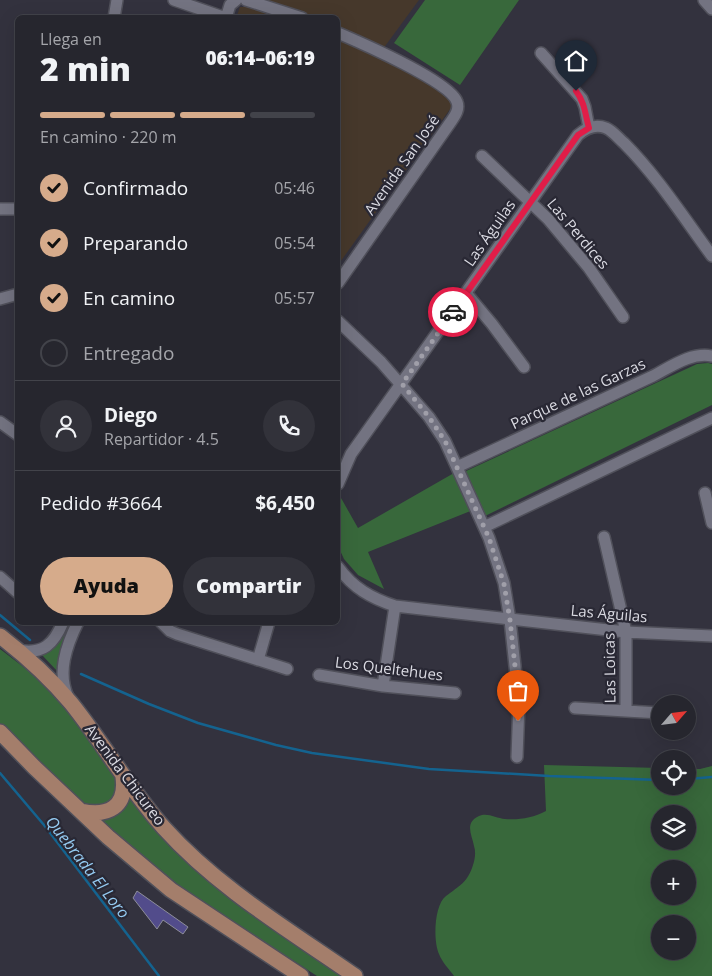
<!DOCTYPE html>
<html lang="es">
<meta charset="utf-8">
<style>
:root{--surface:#26262e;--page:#32323a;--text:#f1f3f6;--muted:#a4a5aa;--line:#42434a;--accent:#d6ab8b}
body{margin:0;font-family:"Open Sans",sans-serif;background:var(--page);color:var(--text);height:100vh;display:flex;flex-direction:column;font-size:19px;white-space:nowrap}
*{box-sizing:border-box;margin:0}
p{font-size:16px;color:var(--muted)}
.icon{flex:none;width:28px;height:28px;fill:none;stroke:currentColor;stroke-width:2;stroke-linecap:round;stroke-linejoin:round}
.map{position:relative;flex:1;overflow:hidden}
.sheet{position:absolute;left:15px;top:15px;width:325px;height:610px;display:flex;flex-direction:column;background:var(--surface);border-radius:8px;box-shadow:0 5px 20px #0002,0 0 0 1px var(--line)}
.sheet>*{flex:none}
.needle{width:32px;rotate:62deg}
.controls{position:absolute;left:651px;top:695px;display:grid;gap:10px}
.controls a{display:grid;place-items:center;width:45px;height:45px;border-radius:50%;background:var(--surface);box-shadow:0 5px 20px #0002,0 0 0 1px var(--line);font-size:25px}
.pin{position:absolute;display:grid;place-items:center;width:42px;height:42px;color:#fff;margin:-51px -21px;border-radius:50% 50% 50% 0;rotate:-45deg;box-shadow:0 0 5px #0007}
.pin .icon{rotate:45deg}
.courier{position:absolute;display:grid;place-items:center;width:50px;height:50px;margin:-25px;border:4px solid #e11d48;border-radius:50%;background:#fff;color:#222;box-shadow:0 1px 6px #0007}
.head em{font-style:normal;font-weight:800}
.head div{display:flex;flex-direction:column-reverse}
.head{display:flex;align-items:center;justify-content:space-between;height:85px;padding:0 25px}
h1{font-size:32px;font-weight:800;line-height:38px}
.bar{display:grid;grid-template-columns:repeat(4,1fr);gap:8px 5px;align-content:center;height:60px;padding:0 25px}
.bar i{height:6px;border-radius:4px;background:var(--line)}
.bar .active{background:var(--accent)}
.bar p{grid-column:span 4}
.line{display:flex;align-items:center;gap:12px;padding:0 25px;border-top:1px solid var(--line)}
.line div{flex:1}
.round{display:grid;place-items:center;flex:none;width:52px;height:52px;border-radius:26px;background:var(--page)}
ol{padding:0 25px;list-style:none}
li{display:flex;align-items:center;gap:15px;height:55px}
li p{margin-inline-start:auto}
li .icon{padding:5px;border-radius:50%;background:var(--accent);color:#111;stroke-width:4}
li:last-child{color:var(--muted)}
li i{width:28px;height:28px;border:2px solid var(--line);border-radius:50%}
.primary-button{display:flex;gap:10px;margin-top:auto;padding:10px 25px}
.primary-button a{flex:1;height:58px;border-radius:30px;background:var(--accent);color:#111;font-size:20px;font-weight:800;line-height:58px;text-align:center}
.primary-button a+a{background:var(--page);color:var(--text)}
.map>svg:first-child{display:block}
.education{fill:#46382b}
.green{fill:#38683b;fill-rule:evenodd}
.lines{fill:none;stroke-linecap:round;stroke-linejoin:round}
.stream{stroke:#14638f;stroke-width:2.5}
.building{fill:#524c8b;stroke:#8d8d9a}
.minor-casing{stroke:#50505a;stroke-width:14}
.major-casing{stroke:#50505a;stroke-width:18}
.minor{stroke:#737381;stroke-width:11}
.major{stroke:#a47e6b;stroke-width:15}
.done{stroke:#a09fa9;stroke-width:5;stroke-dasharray:0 9}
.route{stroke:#e11d48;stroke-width:6}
.labels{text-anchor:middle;stroke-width:4.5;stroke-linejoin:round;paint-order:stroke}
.street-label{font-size:15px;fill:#dadae2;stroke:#292834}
.water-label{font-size:16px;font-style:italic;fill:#95cbf2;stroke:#292834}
</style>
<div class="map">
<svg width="712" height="976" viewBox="0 0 712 976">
<rect width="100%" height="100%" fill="#33323e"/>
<path class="education" d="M254 0H419L380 53 447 96 453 105 338 265V18H236L240 7H252Z"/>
<path class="green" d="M425 0H519L460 85 394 43Z
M708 363 712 364V405L485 516 464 472 697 364Z
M454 473 473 510 368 552 384 589 358 575 344 559 338 546V508L341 498 358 528Z
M68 623H74L59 673 42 655 56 646Z
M0 649 47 685 200 872 345 976H317L294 961 191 900 124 845 0 725Z
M544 765 660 768V786H688V769H700L712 766V976H454C449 969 442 962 439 954 433 941 434 905 446 896 459 886 468 882 473 865 475 859 476 852 474 846 472 835 464 823 479 816 487 812 496 818 505 819 519 820 533 818 546 811ZM660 814H688V841H660ZM660 869H688V896H660ZM660 924H688V951H660Z"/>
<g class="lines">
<path class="stream" d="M0 615 30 640
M81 674 149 704 198 723 276 745 312 753 429 769 549 776 660 780
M0 773 44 825 159 976
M688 779 712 777"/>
</g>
<path class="building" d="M137 891 188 927 183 934 163 920 157 929 133 898Z"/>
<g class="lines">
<g class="minor-casing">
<path id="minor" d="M174 0 226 18 230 5 236 0
M246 0 302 18
M704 0 712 9
M114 18 117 0
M338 33C359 42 451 82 457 102 460 110 454 117 450 123L338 283
M541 53 582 99 585 107 589 128
M482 156 548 219 589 268 623 317
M0 209H18
M466 293 492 324 524 367
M0 299 18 294
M338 321 381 362 429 417 445 441 489 538 504 583 510 620 519 703 517 757
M0 422 18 435
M457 467 653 376C672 366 691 352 712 356
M338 484 351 454 578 135C586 128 596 124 606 128 613 131 618 138 624 143 657 176 684 218 712 256
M705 493 712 523
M484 527 712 418
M604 537 626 632V711
M338 567C353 588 371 598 395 606L626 632 712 636
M0 577 18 593
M161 622 170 631 177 634 287 669
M18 650C43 655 54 644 63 622
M258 660 269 622
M319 675 383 686 455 693
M383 686 395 606
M68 697C57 673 66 646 78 622
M575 708 660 713"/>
</g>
<g class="major-casing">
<path id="major" d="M0 636C26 656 50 678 71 703 104 744 129 789 164 828 218 888 289 930 355 976
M0 732 34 767 108 837 171 890 301 976
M81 811C108 817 127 807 123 777"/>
</g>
<use href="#minor" class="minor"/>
<use href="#major" class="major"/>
</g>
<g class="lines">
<path class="done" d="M453 312 402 384 429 417 445 441 489 538 504 584 510 620 519 703 518 721"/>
<path class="route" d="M453 312 578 135 589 128C585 114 585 103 576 91"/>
</g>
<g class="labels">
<g class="street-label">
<text transform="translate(402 165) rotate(-55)" y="5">Avenida San José</text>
<text transform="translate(490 233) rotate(-55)" y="5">Las Águilas</text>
<text transform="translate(578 234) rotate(50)" y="5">Las Perdices</text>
<text transform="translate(578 394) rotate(-25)" y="5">Parque de las Garzas</text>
<text transform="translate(609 614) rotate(5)" y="5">Las Águilas</text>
<text transform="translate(610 668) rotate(-91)" y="5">Las Loicas</text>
<text transform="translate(389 669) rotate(7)" y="5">Los Queltehues</text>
<text transform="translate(125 775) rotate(53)" y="5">Avenida Chicureo</text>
</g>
<g class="water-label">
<text transform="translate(88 867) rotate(52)" y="6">Quebrada El Loro</text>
</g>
</g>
</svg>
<div class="controls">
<a><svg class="needle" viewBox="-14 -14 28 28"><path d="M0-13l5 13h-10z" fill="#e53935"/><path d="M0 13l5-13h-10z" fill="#a4a5aa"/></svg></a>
<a><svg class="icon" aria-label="locate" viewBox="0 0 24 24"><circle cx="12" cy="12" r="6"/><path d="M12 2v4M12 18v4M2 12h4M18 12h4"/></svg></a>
<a><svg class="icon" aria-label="layers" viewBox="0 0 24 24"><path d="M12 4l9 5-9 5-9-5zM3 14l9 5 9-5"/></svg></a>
<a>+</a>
<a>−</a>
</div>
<div class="pin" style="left:518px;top:721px;background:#ea580c"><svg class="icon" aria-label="bag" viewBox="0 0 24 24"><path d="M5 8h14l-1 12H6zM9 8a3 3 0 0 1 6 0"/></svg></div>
<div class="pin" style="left:576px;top:91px;background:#1f2937"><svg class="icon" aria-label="home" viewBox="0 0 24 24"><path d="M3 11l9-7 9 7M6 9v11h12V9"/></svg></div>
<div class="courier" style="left:453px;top:312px"><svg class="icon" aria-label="car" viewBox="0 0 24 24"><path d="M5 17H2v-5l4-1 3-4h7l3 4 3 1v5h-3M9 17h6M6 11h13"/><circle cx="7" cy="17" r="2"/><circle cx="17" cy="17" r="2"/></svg></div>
<section class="sheet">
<div class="head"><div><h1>2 min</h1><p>Llega en</p></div><em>06:14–06:19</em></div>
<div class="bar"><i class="active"></i><i class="active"></i><i class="active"></i><i></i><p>En camino · 220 m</p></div>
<ol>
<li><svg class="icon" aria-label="check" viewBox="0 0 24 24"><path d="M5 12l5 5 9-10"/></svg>Confirmado<p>05:46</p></li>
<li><svg class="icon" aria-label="check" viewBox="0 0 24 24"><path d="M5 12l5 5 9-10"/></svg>Preparando<p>05:54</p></li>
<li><svg class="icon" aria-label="check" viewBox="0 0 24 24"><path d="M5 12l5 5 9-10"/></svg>En camino<p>05:57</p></li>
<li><i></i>Entregado</li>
</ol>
<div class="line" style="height:90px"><a class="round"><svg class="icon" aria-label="person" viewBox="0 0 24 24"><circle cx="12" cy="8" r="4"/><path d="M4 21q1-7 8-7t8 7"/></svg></a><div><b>Diego</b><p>Repartidor · 4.5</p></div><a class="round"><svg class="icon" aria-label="phone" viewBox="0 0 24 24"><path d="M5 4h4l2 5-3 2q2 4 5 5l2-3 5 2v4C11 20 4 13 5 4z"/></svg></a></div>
<div class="line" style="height:65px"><div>Pedido #3664</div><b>$6,450</b></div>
<div class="primary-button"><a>Ayuda</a><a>Compartir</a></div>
</section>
</div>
